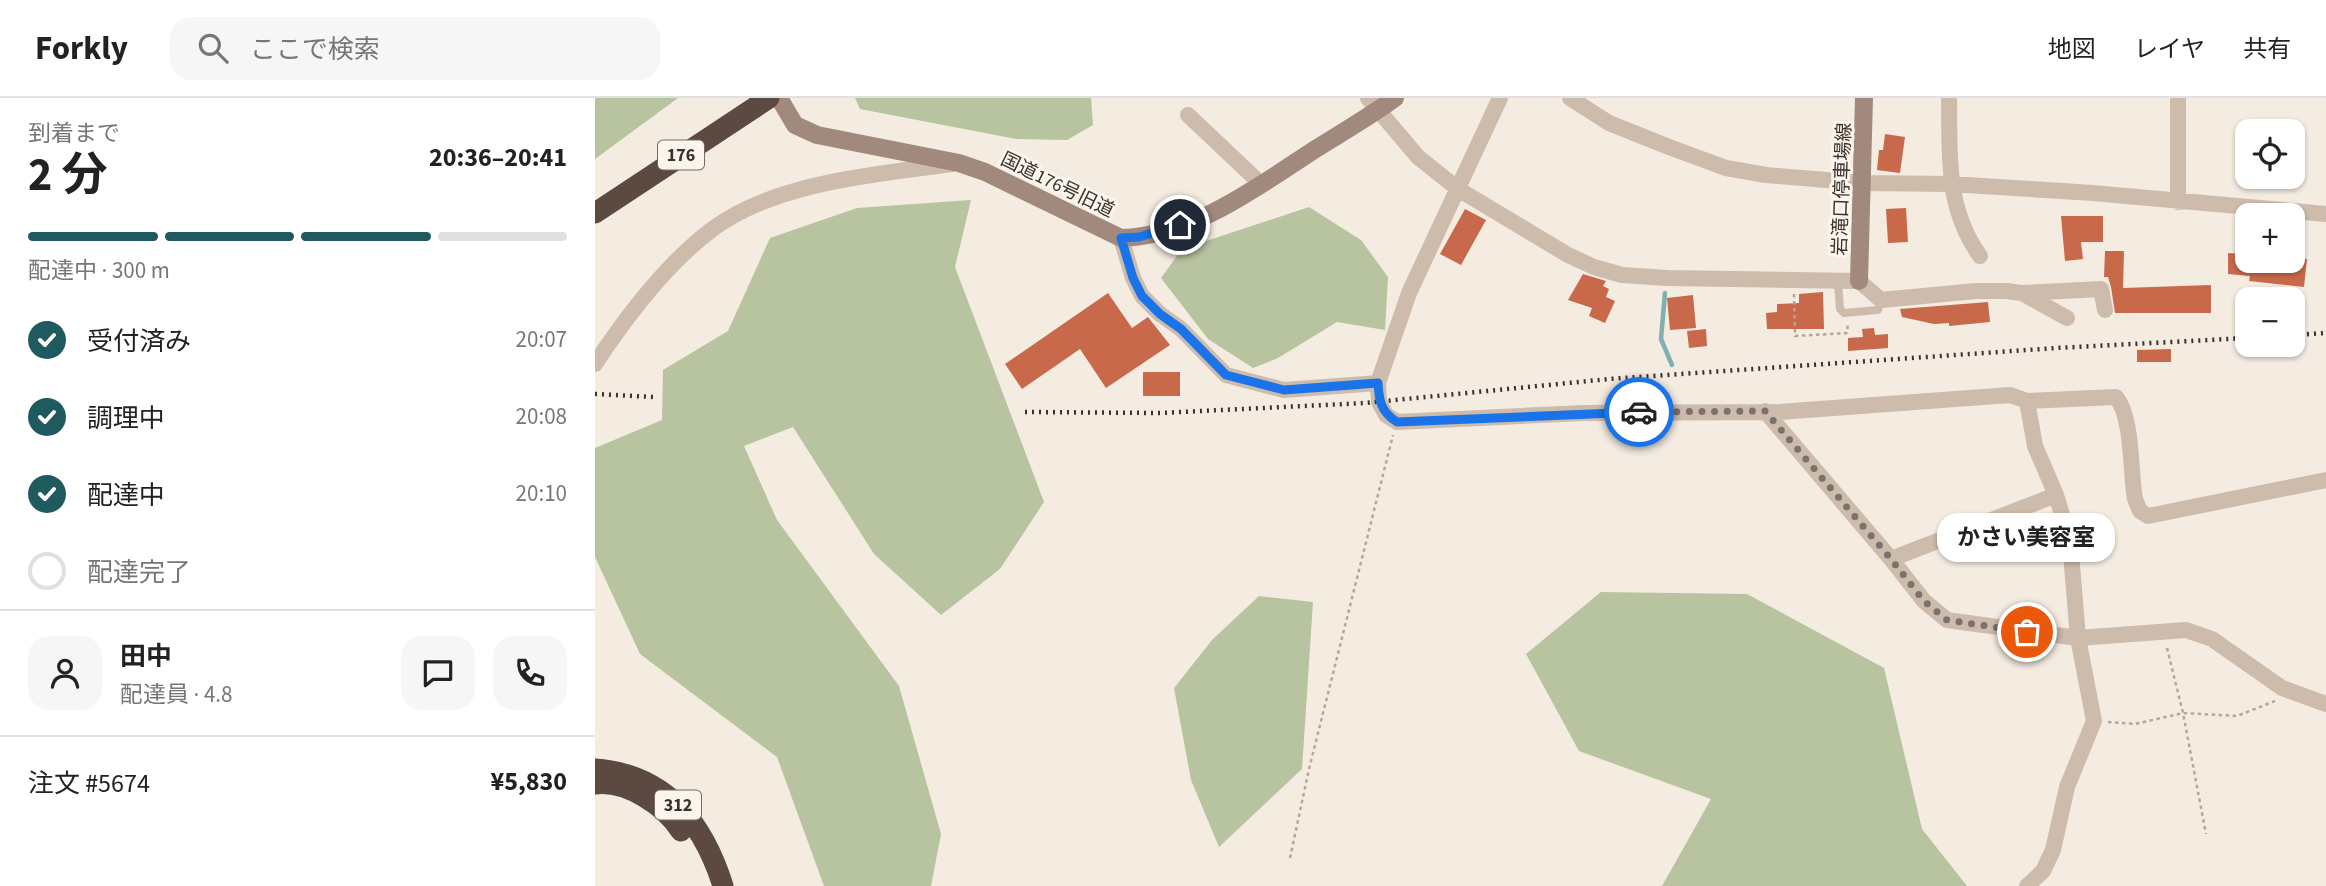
<!DOCTYPE html>
<html lang="ja">
<meta charset="utf-8">
<style>
:root{--surface:#fff;--page:#f6f6f6;--text:#222;--muted:#767676;--line:#e0e0e0;--accent:#1f5a5e}
body{margin:0;font-family:"Source Sans 3","Noto Sans JP",sans-serif;background:var(--page);color:var(--text);height:100vh;display:flex;flex-direction:column;font-size:26px;white-space:nowrap}
*{box-sizing:border-box;margin:0}
p{font-size:23px;color:var(--muted)}
.icon{flex:none;width:38px;height:38px;fill:none;stroke:currentColor;stroke-width:2;stroke-linecap:round;stroke-linejoin:round}
.map{position:relative;flex:1;overflow:hidden}
.sheet{display:flex;flex-direction:column;background:var(--surface);width:595px}
.sheet>*{flex:none}
.buttons{position:absolute;left:1640px;top:21px;display:grid;gap:14px}
.buttons a{display:grid;place-items:center;width:70px;height:70px;border-radius:14px;background:var(--surface);box-shadow:0 2px 5px #0004;font-size:35px}
.pin{position:absolute;display:grid;place-items:center;width:60px;height:60px;color:#fff;margin:-30px;border:4px solid #fff;border-radius:50%;box-shadow:0 2px 7px #0007}
.courier{position:absolute;display:grid;place-items:center;width:70px;height:70px;margin:-35px;border:5px solid #1a73e8;border-radius:50%;background:#fff;color:#222;box-shadow:0 2px 9px #0007}
.bubble{position:absolute;height:49px;border-radius:21px;background:var(--surface);box-shadow:0 2px 5px #0004;font-size:23px;font-weight:700;line-height:49px;text-align:center}
.headline em{font-style:normal;font-weight:700}
.headline div{display:flex;flex-direction:column-reverse}
.headline{display:flex;align-items:center;justify-content:space-between;height:119px;padding:0 28px}
h1{font-size:46px;font-weight:700;line-height:52px}
.bar{display:grid;grid-template-columns:repeat(4,1fr);gap:10px 7px;align-content:center;height:84px;padding:0 28px}
.bar i{height:9px;border-radius:5px;background:var(--line)}
.bar .on{background:var(--accent)}
.bar p{grid-column:span 4}
.line{display:flex;align-items:center;gap:18px;padding:0 28px;border-top:2px solid var(--line)}
.line div{flex:1}
.round{display:grid;place-items:center;flex:none;width:74px;height:74px;border-radius:21px;background:var(--page)}
ol{padding:0 28px;list-style:none}
li{display:flex;align-items:center;gap:21px;height:77px}
li p{margin-inline-start:auto}
li .icon{padding:7px;border-radius:50%;background:var(--accent);color:#fff;stroke-width:4}
li:last-child{color:var(--muted)}
li i{width:38px;height:38px;border:4px solid var(--line);border-radius:50%}
header{display:flex;align-items:center;gap:42px;box-sizing:border-box;height:98px;padding:0 35px;background:var(--surface);border-bottom:2px solid var(--line)}
header strong{font-size:33px}
nav{display:flex;gap:38px;margin-inline-start:auto;font-size:24px}
.search{width:490px;height:63px;background:var(--page);display:flex;align-items:center;gap:18px;box-sizing:border-box;padding:0 24px;border-radius:21px;color:var(--muted);font-size:26px}
main{display:flex;flex:1;min-height:0}
.map>svg:first-child{display:block}
.green{fill:#b8c4a0}
.lines{fill:none;stroke-linecap:round;stroke-linejoin:round}
.stream{stroke:#7fb0b2;stroke-width:4.5}
.building{fill:#c8694b}
.path{stroke:#b9a596;stroke-width:2.5;stroke-dasharray:3.5 3.5;stroke-linecap:butt}
.lane{stroke:#cdbbac;stroke-width:8}
.street{stroke:#cdbbac;stroke-width:16}
.secondary{stroke:#a18a7d;stroke-width:18}
.highway{stroke:#5c4a42;stroke-width:21}
.rail{stroke:#3b302b;stroke-width:4.5;stroke-dasharray:2 5;stroke-linecap:butt}
.done{stroke:#7c716b;stroke-width:7;stroke-dasharray:0 12.6}
.route{stroke:#1a73e8;stroke-width:9}
.labels{text-anchor:middle;stroke-width:6;stroke-linejoin:round;paint-order:stroke}
.shield{fill:#fbf5ee;stroke:#756b66;stroke-width:2}
.shield-label{font-size:18px;font-weight:bold;fill:#3b302b}
.street-label{font-size:19px;fill:#3b302b;stroke:#fbf5ee}
</style>
<header>
<strong>Forkly</strong>
<div class="search"><svg class="icon" aria-label="search" viewBox="0 0 24 24"><circle cx="10" cy="10" r="6"/><path d="M15 15l6 6"/></svg>ここで検索</div>
<nav><a>地図</a><a>レイヤ</a><a>共有</a></nav>
</header>
<main>
<section class="sheet">
<div class="headline"><div><h1>2 分</h1><p>到着まで</p></div><em>20:36–20:41</em></div>
<div class="bar"><i class="on"></i><i class="on"></i><i class="on"></i><i></i><p>配達中 · 300 m</p></div>
<ol>
<li><svg class="icon" aria-label="check" viewBox="0 0 24 24"><path d="M5 12l5 5 9-10"/></svg>受付済み<p>20:07</p></li>
<li><svg class="icon" aria-label="check" viewBox="0 0 24 24"><path d="M5 12l5 5 9-10"/></svg>調理中<p>20:08</p></li>
<li><svg class="icon" aria-label="check" viewBox="0 0 24 24"><path d="M5 12l5 5 9-10"/></svg>配達中<p>20:10</p></li>
<li><i></i>配達完了</li>
</ol>
<div class="line" style="height:126px"><a class="round"><svg class="icon" aria-label="person" viewBox="0 0 24 24"><circle cx="12" cy="8" r="4"/><path d="M4 21q1-7 8-7t8 7"/></svg></a><div><b>田中</b><p>配達員 · 4.8</p></div><a class="round"><svg class="icon" aria-label="chat" viewBox="0 0 24 24"><path d="M4 5h16v11H9l-5 4z"/></svg></a><a class="round"><svg class="icon" aria-label="phone" viewBox="0 0 24 24"><path d="M5 4h4l2 5-3 2q2 4 5 5l2-3 5 2v4C11 20 4 13 5 4z"/></svg></a></div>
<div class="line" style="height:91px"><div>注文 #5674</div><b>¥5,830</b></div>
</section>
<div class="map">
<svg width="1731" height="788" viewBox="0 0 1731 788">
<rect width="100%" height="100%" fill="#f4ebe1"/>
<path class="green" d="M0 0H83L0 61Z
M260 0H496L498 27 472 42 421 41 265 11Z
M376 102 360 169 449 404 405 471 346 517 279 456 198 329 149 348 182 422 304 588 346 736 336 788H229L182 659 45 556 0 459V350L67 322 68 272 133 233 175 140 262 110Z
M714 109 766 142 793 179 790 232 742 224 683 260 658 270 613 241 566 180 587 151Z
M1006 494 1152 496 1289 570 1327 731 1372 788H1067L1116 701 984 653 931 556Z
M664 498 718 504 707 671 624 749 596 682 579 590 617 542Z"/>
<g class="lines">
<path class="stream" d="M1070 195 1066 241 1077 267"/>
</g>
<path class="building" d="M1290 36 1310 39 1305 75 1282 72 1284 52H1288Z
M1311 110 1313 144 1293 145 1291 111Z
M870 111 891 122 866 167 845 156Z
M1466 118H1508V144H1486L1488 161 1470 163Z
M1510 153H1529L1528 190 1616 187V215H1520L1516 189 1513 179H1509Z
M1633 155 1652 156V163L1712 161 1709 189 1654 183 1655 178 1633 176Z
M988 176 1011 183 1008 188 1014 191 1011 199 1020 203 1010 225 994 218 997 210 973 202Z
M1228 194 1229 231H1172L1171 215 1182 214V206L1204 205V196Z
M513 195 537 230 553 219 575 247 511 290 485 251 427 291 410 266Z
M1098 197 1101 230 1075 232 1072 200Z
M1393 204 1395 224 1354 228V225L1339 226 1307 219 1305 211Z
M1279 230 1280 237 1293 236V250L1253 253V240L1268 239 1267 231Z
M1111 231 1112 248 1094 250 1092 233Z
M1576 251V264H1542V252Z
M548 274H585V298H548Z"/>
<g class="lines">
<path class="path" d="M1199 196 1200 238 1252 235 1253 225
M1572 550 1588 615 1611 736
M1513 624 1540 626 1588 615 1642 618 1680 603
M695 760 714 671 798 337"/>
<path class="lane" d="M1243 184 1245 211 1249 215 1283 212 1286 202"/>
<path class="street" d="M773 0 823 59 863 91 973 157 999 169 1027 177 1072 180 1264 183 1286 202 1381 193H1412L1427 195 1472 220
M905 0 814 195 783 285 784 304 791 317 802 324 988 315 1184 314 1415 297 1432 303 1521 299C1538 319 1535 374 1540 401L1545 413 1553 418 1731 382
M975 0 1014 25 1074 49 1131 70 1171 77 1268 85 1356 86 1498 95 1731 116
M1354 0C1355 58 1350 109 1385 158
M1583 0V104
M593 17 666 86
M526 140 538 180 547 198 565 216 586 231 631 277 689 292 783 285
M1427 195 1506 191 1510 212
M0 266C31 219 74 163 119 130 182 84 283 76 358 66
M1170 313 1296 461 1329 503 1352 522 1483 540 1591 532 1617 541 1687 590 1731 606
M1296 461 1461 397
M1432 788 1448 773 1458 752 1472 689 1499 623 1483 540 1475 443 1461 397 1440 348 1432 303"/>
<path class="secondary" d="M184 0 200 27 222 37 364 65 390 74 526 140C597 138 661 90 719 52 746 35 774 19 800 0
M1264 183 1269 0"/>
<path class="highway" d="M0 115 174 0
M0 671C70 676 108 724 128 788
M0 686C32 682 70 708 86 733"/>
<path class="rail" d="M1698 237 1731 235
M0 296 59 299
M430 314 565 315 770 305 1014 281 1461 250 1652 240"/>
</g>
<g class="lines">
<path class="done" d="M1044 314 1170 313 1296 461 1329 503 1352 522 1432 534"/>
<path class="route" d="M585 127 544 139 526 140 538 180 547 198 565 216 586 231 631 277 689 292 783 285C784 303 786 314 802 324L1044 314"/>
</g>
<g class="labels">
<g class="shield">
<rect x="63" y="42.5" width="46" height="29" rx="5"/>
<rect x="60" y="692.5" width="46" height="29" rx="5"/>
</g>
<g class="shield-label">
<text x="86" y="63">176</text>
<text x="83" y="713">312</text>
</g>
<g class="street-label">
<text transform="translate(463 86) rotate(26)" y="7">国道176号旧道</text>
<text transform="translate(1246 91) rotate(-88)" y="7">岩滝口停車場線</text>
</g>
</g>
</svg>
<div class="buttons">
<a><svg class="icon" aria-label="locate" viewBox="0 0 24 24"><circle cx="12" cy="12" r="6"/><path d="M12 2v4M12 18v4M2 12h4M18 12h4"/></svg></a>
<a>+</a>
<a>−</a>
</div>
<div class="pin" style="left:1432px;top:534px;background:#ea580c"><svg class="icon" aria-label="bag" viewBox="0 0 24 24"><path d="M5 8h14l-1 12H6zM9 8a3 3 0 0 1 6 0"/></svg></div>
<div class="pin" style="left:585px;top:127px;background:#1f2937"><svg class="icon" aria-label="home" viewBox="0 0 24 24"><path d="M3 11l9-7 9 7M6 9v11h12V9"/></svg></div>
<div class="courier" style="left:1044px;top:314px"><svg class="icon" aria-label="car" viewBox="0 0 24 24"><path d="M5 17H2v-5l4-1 3-4h7l3 4 3 1v5h-3M9 17h6M6 11h13"/><circle cx="7" cy="17" r="2"/><circle cx="17" cy="17" r="2"/></svg></div>
<div class="bubble" style="left:1342px;top:415px;width:178px">かさい美容室</div>
</div>
</main>
